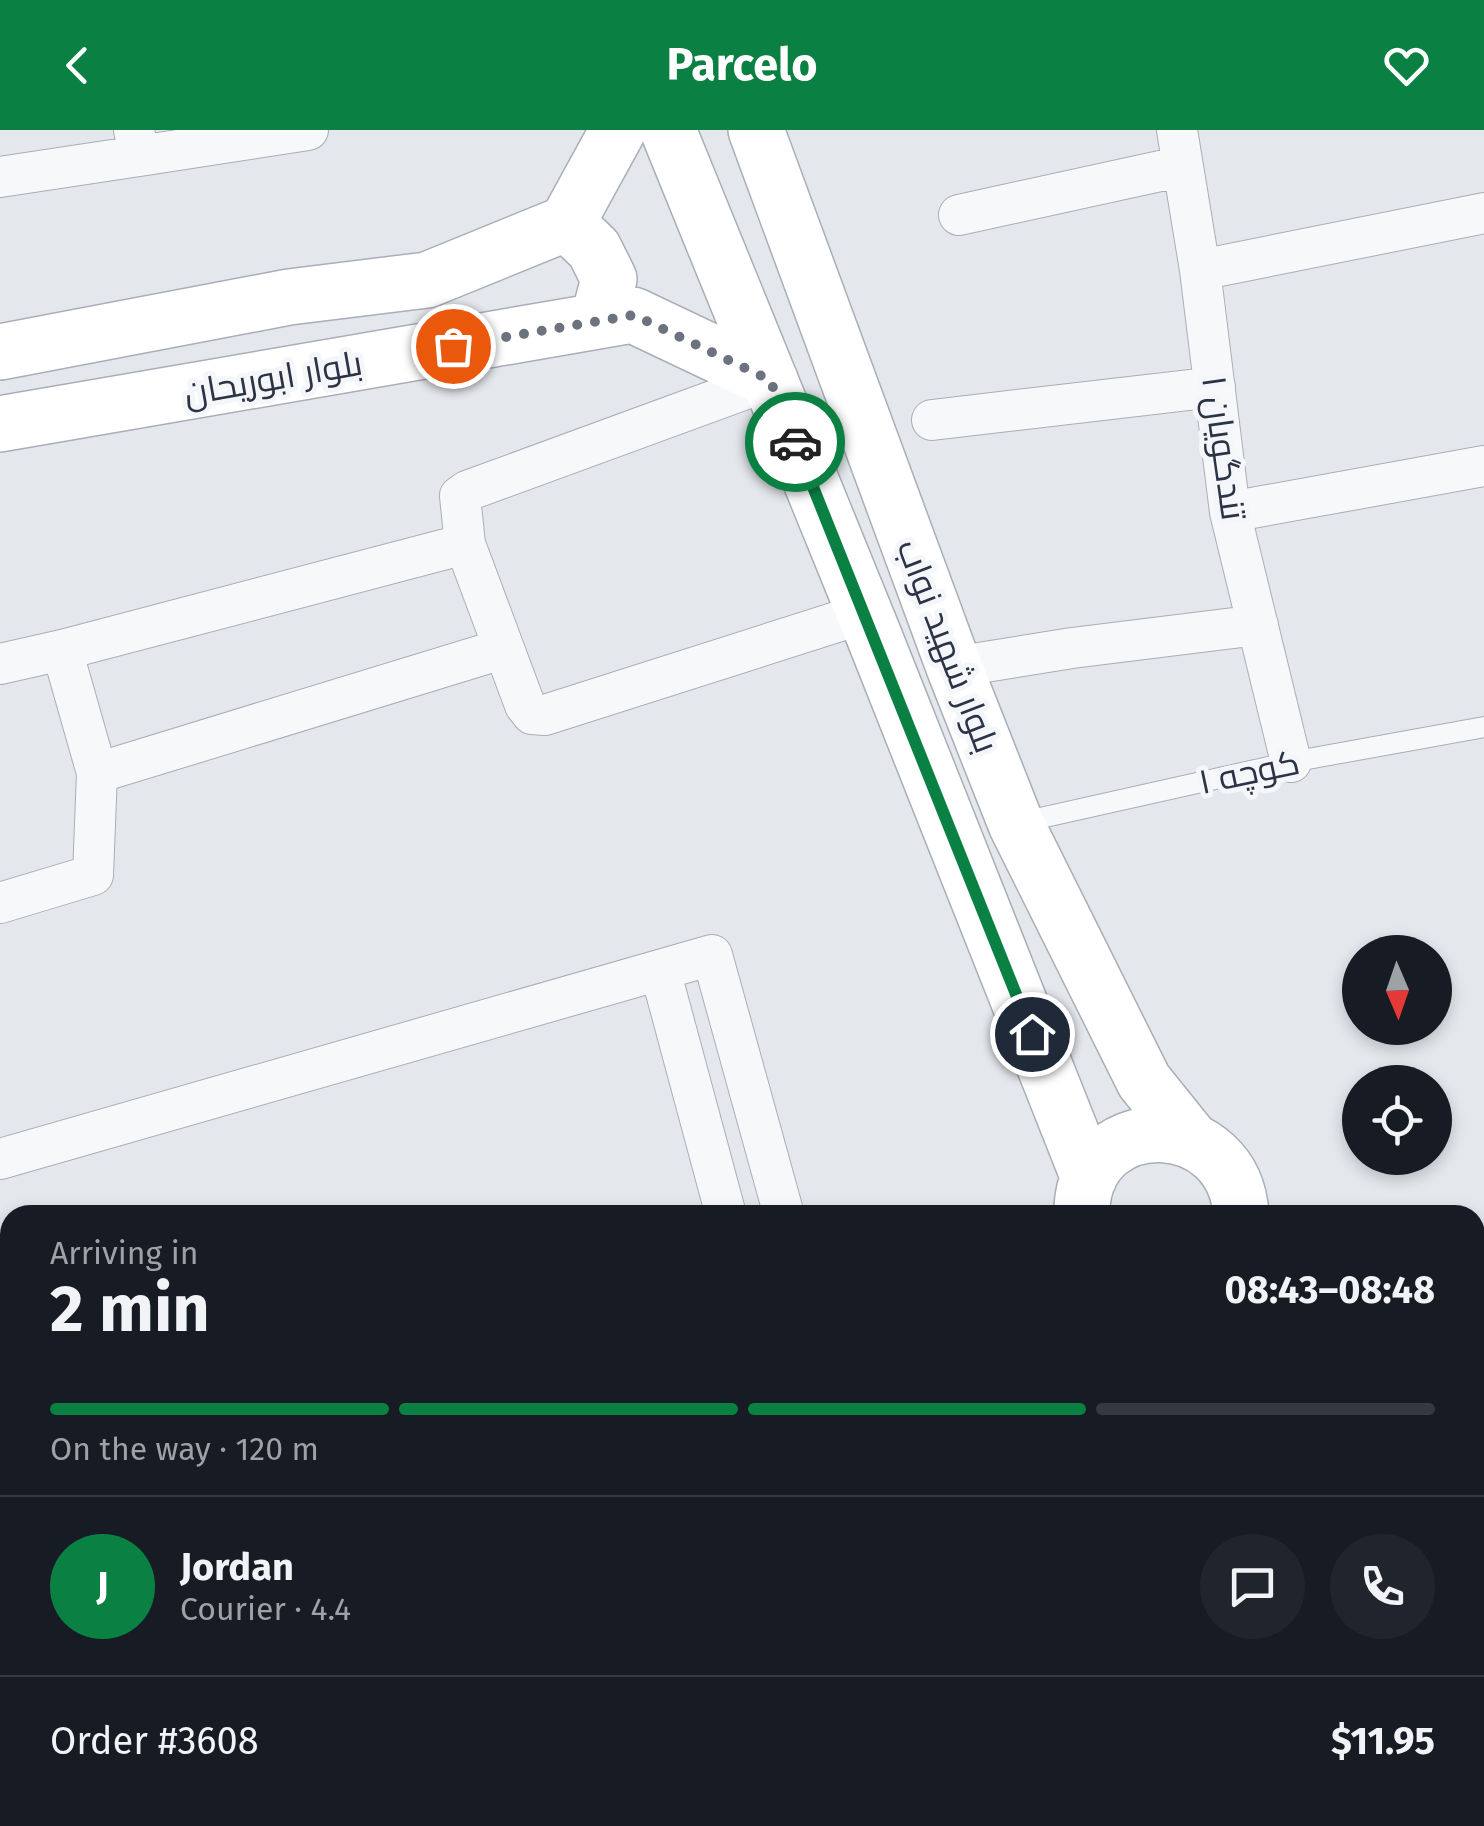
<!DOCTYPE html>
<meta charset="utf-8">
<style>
:root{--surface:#171b24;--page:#20242c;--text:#f1f3f6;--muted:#9ea1a6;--line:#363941;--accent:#0b8043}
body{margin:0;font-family:"Fira Sans",Cairo,sans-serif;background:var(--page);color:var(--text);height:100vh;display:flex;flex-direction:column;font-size:38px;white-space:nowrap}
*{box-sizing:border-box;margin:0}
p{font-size:32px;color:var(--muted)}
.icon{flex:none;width:55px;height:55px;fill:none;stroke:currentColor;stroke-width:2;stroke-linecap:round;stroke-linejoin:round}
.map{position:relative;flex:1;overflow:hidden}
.side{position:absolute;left:0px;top:1075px;width:1485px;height:622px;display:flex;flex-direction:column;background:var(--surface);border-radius:30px 30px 0 0;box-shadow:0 5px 15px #0003}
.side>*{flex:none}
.needle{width:65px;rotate:178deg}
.controls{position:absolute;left:1342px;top:805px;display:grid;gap:20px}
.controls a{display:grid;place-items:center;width:110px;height:110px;border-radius:50%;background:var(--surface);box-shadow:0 5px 15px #0003;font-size:50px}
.pin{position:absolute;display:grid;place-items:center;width:85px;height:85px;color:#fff;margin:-42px;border:5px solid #fff;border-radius:50%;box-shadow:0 2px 10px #0007}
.courier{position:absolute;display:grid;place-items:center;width:100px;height:100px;margin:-50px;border:8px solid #0b8043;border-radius:50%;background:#fff;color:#222;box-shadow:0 2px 12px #0007}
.summary em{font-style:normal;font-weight:700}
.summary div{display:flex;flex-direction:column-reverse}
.summary{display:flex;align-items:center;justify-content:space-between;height:170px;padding:0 50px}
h1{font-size:65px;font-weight:700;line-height:75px}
.bar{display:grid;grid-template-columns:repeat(4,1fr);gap:15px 10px;align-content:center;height:120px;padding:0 50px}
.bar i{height:12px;border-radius:8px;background:var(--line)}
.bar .current{background:var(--accent)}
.bar p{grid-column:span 4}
.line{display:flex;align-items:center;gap:25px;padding:0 50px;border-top:2px solid var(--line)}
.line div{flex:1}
.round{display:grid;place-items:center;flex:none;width:105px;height:105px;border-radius:52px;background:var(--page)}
header{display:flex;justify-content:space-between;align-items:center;height:130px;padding:0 50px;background:var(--accent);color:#fff;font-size:45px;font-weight:700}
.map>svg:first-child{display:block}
.park{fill:url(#park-crowns)}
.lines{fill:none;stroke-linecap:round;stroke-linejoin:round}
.lane-casing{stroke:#a9aeb7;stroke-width:22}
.street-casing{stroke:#a9aeb7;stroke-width:42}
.secondary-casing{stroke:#a9aeb7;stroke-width:58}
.primary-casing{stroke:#a3abb8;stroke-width:58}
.path{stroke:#c2c5cb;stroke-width:6;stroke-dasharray:8 8;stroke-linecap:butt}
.lane{stroke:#f7f8fa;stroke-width:20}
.street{stroke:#f7f8fa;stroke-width:40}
.secondary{stroke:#fff;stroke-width:55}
.primary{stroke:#fff;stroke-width:55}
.done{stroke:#6c737f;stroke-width:10;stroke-dasharray:0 18}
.route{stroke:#0b8043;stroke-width:12}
.labels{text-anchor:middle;stroke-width:10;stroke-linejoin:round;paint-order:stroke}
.street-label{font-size:35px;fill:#2b3445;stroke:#f4f6f9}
</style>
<header><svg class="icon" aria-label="back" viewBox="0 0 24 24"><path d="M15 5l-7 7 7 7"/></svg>Parcelo<svg class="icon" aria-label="heart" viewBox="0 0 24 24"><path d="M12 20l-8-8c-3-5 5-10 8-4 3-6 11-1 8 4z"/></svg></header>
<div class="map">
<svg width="1484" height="1696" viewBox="0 0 1484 1696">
<defs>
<pattern id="park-crowns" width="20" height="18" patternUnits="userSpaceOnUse" patternTransform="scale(2.5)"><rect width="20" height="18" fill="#c9d6c5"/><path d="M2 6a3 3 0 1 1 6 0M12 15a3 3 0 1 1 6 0" fill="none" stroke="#adb8ab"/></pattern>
</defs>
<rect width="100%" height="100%" fill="#e4e7ec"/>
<path class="park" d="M1475 1272 1484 1274V1696H1144L1141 1688H1475Z"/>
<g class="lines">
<g class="lane-casing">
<path id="lane" d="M1018 693 1291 632 1484 597"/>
</g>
<g class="street-casing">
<path id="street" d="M1177 0 1200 140 1230 382 1291 632
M139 26 308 0
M0 47 139 26 134 0
M959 85 1183 36
M1200 140 1484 83
M770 250 467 361 460 366 465 414 525 575 532 584 545 585 865 483
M932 290 1215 257
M1230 382 1484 336
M62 520 465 414
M0 534 62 520 97 643
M954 537 1072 518 1258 495
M0 773 93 745 97 643 502 519
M660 840 726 1085
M0 1029 712 825 784 1085
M0 1633 10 1671"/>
</g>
<g class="secondary-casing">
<path id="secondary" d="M668 0 874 506 1089 1048
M756 0 954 537 1016 694 1144 951 1189 1007
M567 93 594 119 609 149 598 191
M0 222 289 167 427 150 567 93 618 0
M0 294 633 185 770 250
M1082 1077C1088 977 1235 981 1241 1085
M0 1404 10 1401
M864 1696 881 1688"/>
</g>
<g class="primary-casing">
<path id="primary" d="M1475 1202H1484
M1081 1688 1084 1696"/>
</g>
<path class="path" d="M1475 1272 1484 1274
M1475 1478 1484 1480
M1141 1688 1144 1696
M1385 1688 1402 1696"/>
<use href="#lane" class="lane"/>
<use href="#street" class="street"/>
<use href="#secondary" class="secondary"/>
<use href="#primary" class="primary"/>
</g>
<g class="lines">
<path class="done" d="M453 216 634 185 770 250 795 312"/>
<path class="route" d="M795 312 1032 904"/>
</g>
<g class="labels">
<g class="street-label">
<text transform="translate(273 248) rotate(-10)" y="12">بلوار ابوریحان</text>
<text transform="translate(1224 318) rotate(82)" y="12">تندگویان ۱</text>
<text transform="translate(948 516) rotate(69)" y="12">بلوار شهید نواب</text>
<text transform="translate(1249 642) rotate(-12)" y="12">کوچه ۱</text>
</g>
</g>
</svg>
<div class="controls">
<a><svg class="needle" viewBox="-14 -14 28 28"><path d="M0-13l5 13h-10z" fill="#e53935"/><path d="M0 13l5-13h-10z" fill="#9ea1a6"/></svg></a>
<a><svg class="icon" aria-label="locate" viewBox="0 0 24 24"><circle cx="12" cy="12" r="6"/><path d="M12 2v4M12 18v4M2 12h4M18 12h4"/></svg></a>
</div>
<div class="pin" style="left:453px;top:216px;background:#ea580c"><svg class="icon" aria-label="bag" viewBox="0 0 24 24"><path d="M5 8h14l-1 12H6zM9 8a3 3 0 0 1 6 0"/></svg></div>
<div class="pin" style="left:1032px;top:904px;background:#1f2937"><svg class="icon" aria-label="home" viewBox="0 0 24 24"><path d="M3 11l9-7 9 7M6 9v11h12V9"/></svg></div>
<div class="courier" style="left:795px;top:312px"><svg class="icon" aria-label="car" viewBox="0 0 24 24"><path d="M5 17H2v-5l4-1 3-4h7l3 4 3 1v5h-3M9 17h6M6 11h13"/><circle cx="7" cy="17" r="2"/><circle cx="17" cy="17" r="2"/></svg></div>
<section class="side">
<div class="summary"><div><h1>2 min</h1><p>Arriving in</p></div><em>08:43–08:48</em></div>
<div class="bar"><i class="current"></i><i class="current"></i><i class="current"></i><i></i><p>On the way · 120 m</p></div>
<div class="line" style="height:180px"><b class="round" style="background:var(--accent);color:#fff">J</b><div><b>Jordan</b><p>Courier · 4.4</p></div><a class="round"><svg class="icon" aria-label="chat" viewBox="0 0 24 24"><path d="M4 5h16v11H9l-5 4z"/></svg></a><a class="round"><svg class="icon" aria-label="phone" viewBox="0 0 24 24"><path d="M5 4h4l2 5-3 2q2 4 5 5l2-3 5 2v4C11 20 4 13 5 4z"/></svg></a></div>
<div class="line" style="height:130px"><div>Order #3608</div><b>$11.95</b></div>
</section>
</div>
